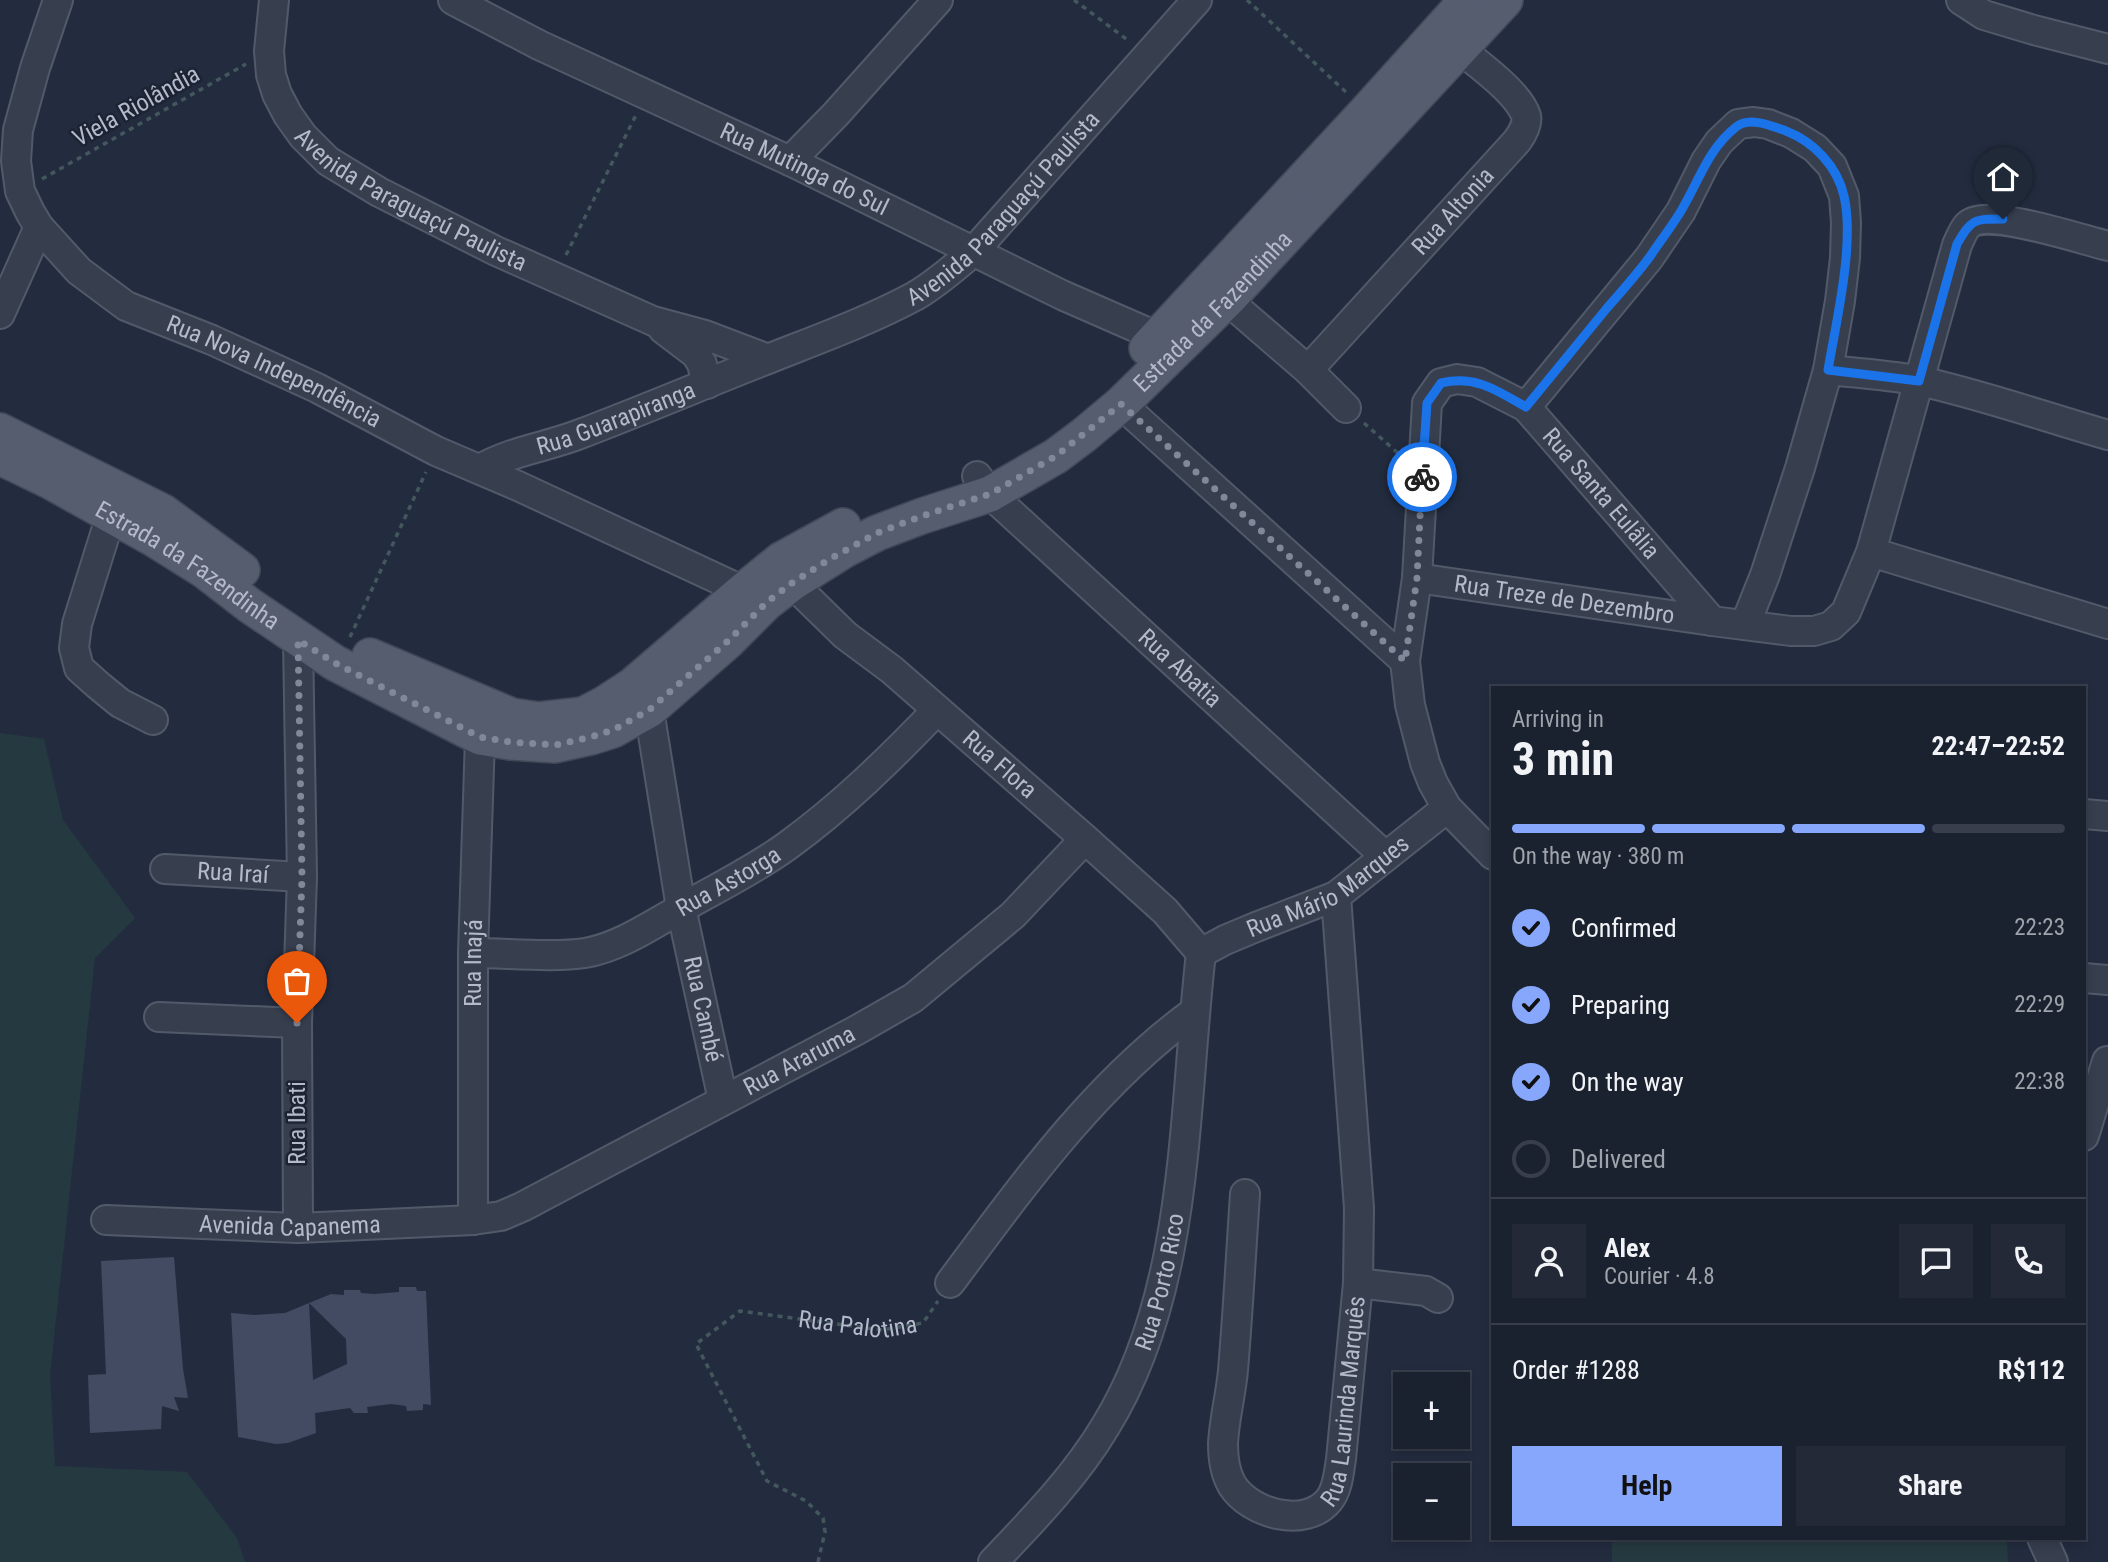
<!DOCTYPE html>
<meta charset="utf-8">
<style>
:root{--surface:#1a212f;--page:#232937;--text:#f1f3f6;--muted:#9fa3aa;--line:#383e4b;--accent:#87a7fc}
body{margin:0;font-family:"Roboto Condensed",sans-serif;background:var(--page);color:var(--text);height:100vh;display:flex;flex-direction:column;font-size:26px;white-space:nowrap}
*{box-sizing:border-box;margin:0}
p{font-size:23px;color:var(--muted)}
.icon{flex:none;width:38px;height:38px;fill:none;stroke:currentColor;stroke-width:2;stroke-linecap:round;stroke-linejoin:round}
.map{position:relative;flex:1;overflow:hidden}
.side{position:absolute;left:1491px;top:686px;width:595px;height:854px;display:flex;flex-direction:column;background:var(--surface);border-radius:0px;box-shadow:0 4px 10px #0003,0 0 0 2px var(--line)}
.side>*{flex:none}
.fabs{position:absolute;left:1393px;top:1372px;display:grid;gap:14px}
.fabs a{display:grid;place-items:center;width:77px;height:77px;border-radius:0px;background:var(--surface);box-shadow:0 4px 10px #0003,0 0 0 2px var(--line);font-size:35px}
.pin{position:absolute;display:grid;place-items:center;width:60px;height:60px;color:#fff;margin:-72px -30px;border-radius:50% 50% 50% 0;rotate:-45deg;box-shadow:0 0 7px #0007}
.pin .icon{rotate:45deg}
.courier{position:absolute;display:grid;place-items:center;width:70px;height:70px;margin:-35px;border:5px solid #1a73e8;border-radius:50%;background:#fff;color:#222;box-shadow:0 2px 9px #0007}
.summary em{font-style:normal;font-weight:700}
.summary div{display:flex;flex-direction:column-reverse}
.summary{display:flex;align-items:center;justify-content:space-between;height:119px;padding:0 21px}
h1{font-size:46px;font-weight:700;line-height:52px}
.bar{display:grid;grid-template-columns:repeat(4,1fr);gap:10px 7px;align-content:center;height:84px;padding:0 21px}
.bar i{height:9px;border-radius:5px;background:var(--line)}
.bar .selected{background:var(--accent)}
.bar p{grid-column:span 4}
.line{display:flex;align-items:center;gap:18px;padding:0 21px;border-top:2px solid var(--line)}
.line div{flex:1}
.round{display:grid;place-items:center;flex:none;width:74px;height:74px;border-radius:0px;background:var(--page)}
ol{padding:0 21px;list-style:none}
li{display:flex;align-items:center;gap:21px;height:77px}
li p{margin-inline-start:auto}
li .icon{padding:7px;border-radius:50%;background:var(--accent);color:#111;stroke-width:4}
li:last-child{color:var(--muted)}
li i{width:38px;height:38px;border:4px solid var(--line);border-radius:50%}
.action{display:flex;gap:14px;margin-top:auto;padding:14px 21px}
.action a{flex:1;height:80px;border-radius:0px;background:var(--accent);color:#111;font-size:28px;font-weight:700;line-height:80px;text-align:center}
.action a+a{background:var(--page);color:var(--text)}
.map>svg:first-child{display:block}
.green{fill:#253a40}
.building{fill:#424b61}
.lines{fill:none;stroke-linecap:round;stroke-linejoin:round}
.minor-casing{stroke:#525a6a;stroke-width:32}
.major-casing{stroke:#414858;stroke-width:38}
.path{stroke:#43575d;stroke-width:3.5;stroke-dasharray:5 5;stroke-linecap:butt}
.minor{stroke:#373f4f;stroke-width:28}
.major{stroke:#555d6f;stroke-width:35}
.done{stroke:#818899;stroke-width:7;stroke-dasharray:0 12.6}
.route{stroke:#1a73e8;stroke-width:9}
.labels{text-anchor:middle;stroke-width:5;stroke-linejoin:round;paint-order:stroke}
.street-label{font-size:24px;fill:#b4baca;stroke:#1c2434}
</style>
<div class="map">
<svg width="2108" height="1562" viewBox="0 0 2108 1562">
<rect width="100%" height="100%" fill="#232c3f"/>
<path class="green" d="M0 733 44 739 63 820 135 918 95 958 50 1375 55 1466 187 1472 237 1538 245 1562H0Z
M1612 1538H2007L2008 1562H1612Z"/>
<path class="building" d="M174 1257 183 1369 188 1398 174 1397 179 1411 162 1406 161 1429 90 1433 88 1375 106 1374 101 1261Z
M399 1287H416L417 1291H426L431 1405 423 1404V1410L407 1411 406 1406 391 1404 367 1407 368 1413H354L350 1408 315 1413 316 1433 288 1443 276 1444 238 1437 231 1313 254 1315 285 1313 309 1303 313 1380 347 1364 346 1339 309 1303 331 1294 344 1295V1290H360L361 1293 374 1294 399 1292Z"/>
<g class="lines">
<g class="minor-casing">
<g id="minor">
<path id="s2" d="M58 0 35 68 18 130 16 161 20 191 30 212 39 227 79 271 126 306 212 340 317 388 436 451 518 486 759 598"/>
<path id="s3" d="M274 0 269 51 271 75 277 94 288 115 303 136 328 161 379 192 496 251 653 321 705 335 768 359"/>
<path id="s4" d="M453 0 539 45 790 161 1062 295 1158 337"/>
<path d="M1961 0 1984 15 2034 30 2108 49"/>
<path d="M790 161 836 114 938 0"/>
<path d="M1227 300 1308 370 1346 408"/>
<path d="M0 314 39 227"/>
<path d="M663 329 696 354 702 364 707 384"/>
<path id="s5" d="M1308 370 1517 141C1522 134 1528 124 1526 116 1519 93 1478 64 1460 49"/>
<path d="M1828 370C1859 373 1890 375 1920 381 1983 395 2045 417 2108 435"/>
<path d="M1121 404 1405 661"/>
<path d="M1526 407 1649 258 1681 211 1706 161 1719 142 1738 124 1754 122 1768 124 1791 133 1815 148 1832 166 1844 196 1846 223 1845 258 1840 301 1828 370 1800 468 1765 575 1745 625"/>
<path id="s6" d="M480 469C511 451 547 447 580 434 638 412 695 388 753 365 807 343 863 324 915 296 936 284 955 267 974 251L1197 0"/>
<path id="s7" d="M977 476 990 494 1385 856"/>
<path d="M111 515 77 624 74 648 79 668 98 685 120 703 153 720"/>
<path d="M1871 552 2108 624"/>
<path id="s8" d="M1417 578 1712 621"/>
<path id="s9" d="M792 583 845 635 892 670 1085 839 1165 911 1201 953"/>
<path id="s10" d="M649 710 681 908 723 1100"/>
<path d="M2084 814 2108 816"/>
<path id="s11" d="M1493 855 1447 808 1433 783 1425 763 1410 705 1405 661 1417 578 1427 403 1441 383 1457 379 1477 382 1526 407 1712 621 1791 631H1814L1831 626 1846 612 1871 552 1957 245C1960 239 1963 230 1968 225 1986 207 2083 240 2108 246"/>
<path id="s12" d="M165 869 302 877"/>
<path id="s13" d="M473 953C507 953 553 958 585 953 620 947 651 925 682 908 717 888 754 870 787 846 842 806 890 759 937 710"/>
<path id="s14" d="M1201 953 1225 940 1256 927 1336 896 1447 808"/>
<path d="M2084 978 2108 980"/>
<path d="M159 1017 297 1023"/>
<path d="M2084 1136 2107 1061"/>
<path id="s15" d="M1245 1194C1241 1253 1238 1311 1233 1370 1231 1394 1224 1420 1223 1444 1223 1458 1225 1473 1232 1485 1250 1514 1306 1529 1329 1500 1338 1489 1339 1471 1341 1459L1358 1283 1359 1208 1336 896"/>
<path id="s16" d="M106 1220 298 1228 473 1220 501 1216 522 1207 857 1030 913 998 1013 915 1085 839"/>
<path id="s17" d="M473 1220V953L480 737 489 718"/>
<path d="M298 1228 297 1023 302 877 298 640"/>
<path d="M950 1283C1023 1185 1095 1084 1194 1012"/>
<path d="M1358 1283 1426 1291 1438 1298"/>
<path d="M2042 1538 2053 1562"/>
<path id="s18" d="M993 1562C1033 1520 1075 1477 1105 1427 1190 1290 1183 1108 1201 953"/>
</g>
</g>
<g class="major-casing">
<g id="major">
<path d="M1147 348 1367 111 1467 0"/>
<path d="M0 431 163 512 242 570"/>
<path id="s19" d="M0 457 48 480 154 539 205 571 249 605 335 663 480 737 510 742 555 745 591 737 613 730 649 710 728 641 767 602 792 583 846 549 877 533 922 516 990 494 1056 456 1084 435 1121 404 1227 300 1505 0"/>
<path d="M370 656 512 716 539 720 583 715 606 703 632 686 744 590 781 560 843 526"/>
</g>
</g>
<g class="path">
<path d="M1074 0 1129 41"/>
<path d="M1247 0 1348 94"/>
<path d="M42 179 246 64"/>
<path d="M566 255 636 115"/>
<path d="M1364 423 1400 455"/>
<path d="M350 637 426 472"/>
<path id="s1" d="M818 1562 825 1532 823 1518 806 1501 767 1481 696 1344 740 1311 882 1330 923 1323 938 1301"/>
</g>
<use href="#minor" class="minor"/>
<use href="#major" class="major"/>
</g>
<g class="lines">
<path class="done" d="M297 1023 302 877 298 640 335 663 480 737 510 742 555 745 591 737 613 730 649 710 728 641 767 602 792 583 828 560 877 533 922 516 990 494 1056 456 1121 404 1405 661 1417 578 1422 477"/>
<path class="route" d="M1422 477 1427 403 1441 383C1476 375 1496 390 1526 407 1553 374 1580 341 1607 308 1622 291 1638 273 1651 255 1661 240 1672 226 1681 211 1699 181 1708 149 1736 127 1749 116 1772 126 1786 131 1814 142 1837 166 1844 196 1855 244 1836 322 1828 370L1919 381 1957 244C1972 219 1973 219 2003 219"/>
</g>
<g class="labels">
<g class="street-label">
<text transform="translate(136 106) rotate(-29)" y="8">Viela Riolândia</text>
<text dy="8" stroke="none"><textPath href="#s4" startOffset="390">Rua Mutinga do Sul</textPath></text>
<text dy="8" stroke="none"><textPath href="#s3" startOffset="271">Avenida Paraguaçú Paulista</textPath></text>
<text dy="8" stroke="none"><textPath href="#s6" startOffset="593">Avenida Paraguaçú Paulista</textPath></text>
<text dy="8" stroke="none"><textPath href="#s5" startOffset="215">Rua Altonia</textPath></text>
<text dy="8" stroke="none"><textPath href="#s19" startOffset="1433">Estrada da Fazendinha</textPath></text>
<text dy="8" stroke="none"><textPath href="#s2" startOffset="518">Rua Nova Independência</textPath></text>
<text dy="8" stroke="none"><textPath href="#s6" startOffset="145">Rua Guarapiranga</textPath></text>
<text dy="8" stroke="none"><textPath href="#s11" startOffset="710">Rua Santa Eulâlia</textPath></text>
<text dy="8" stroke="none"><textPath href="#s19" startOffset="217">Estrada da Fazendinha</textPath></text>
<text dy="8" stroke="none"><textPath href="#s8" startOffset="149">Rua Treze de Dezembro</textPath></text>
<text dy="8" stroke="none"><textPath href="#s7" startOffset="280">Rua Abatia</textPath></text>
<text dy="8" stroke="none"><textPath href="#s9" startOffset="276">Rua Flora</textPath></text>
<text dy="8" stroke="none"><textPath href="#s12" startOffset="68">Rua Iraí</textPath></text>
<text dy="8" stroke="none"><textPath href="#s13" startOffset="273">Rua Astorga</textPath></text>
<text dy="8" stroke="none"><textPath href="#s14" startOffset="144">Rua Mário Marques</textPath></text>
<text dy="8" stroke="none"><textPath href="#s17" startOffset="257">Rua Inajá</textPath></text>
<text dy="8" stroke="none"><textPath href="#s10" startOffset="304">Rua Cambé</textPath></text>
<text dy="8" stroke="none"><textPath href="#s16" startOffset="732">Rua Araruma</textPath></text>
<text transform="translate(297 1123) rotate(-90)" y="8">Rua Ibati</text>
<text dy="8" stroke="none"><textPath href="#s16" startOffset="184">Avenida Capanema</textPath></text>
<text dy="8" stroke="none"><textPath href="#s18" startOffset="332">Rua Porto Rico</textPath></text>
<text dy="8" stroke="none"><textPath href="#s1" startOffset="441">Rua Palotina</textPath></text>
<text dy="8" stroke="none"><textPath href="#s15" startOffset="506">Rua Laurinda Marquês</textPath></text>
</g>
</g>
</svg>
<div class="fabs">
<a>+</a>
<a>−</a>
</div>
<div class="pin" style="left:297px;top:1023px;background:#ea580c"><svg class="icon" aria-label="bag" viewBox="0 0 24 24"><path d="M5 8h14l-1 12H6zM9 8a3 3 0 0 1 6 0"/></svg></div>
<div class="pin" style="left:2003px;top:219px;background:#1f2937"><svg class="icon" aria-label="home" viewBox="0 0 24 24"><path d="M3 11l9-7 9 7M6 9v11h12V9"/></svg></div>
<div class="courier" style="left:1422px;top:477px"><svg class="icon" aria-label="bike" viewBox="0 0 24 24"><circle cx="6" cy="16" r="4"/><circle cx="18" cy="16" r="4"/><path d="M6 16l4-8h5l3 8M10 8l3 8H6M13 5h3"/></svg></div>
<section class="side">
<div class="summary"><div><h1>3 min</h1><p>Arriving in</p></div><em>22:47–22:52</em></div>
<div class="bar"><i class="selected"></i><i class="selected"></i><i class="selected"></i><i></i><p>On the way · 380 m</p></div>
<ol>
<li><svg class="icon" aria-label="check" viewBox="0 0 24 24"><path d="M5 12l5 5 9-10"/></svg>Confirmed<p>22:23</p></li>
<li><svg class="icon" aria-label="check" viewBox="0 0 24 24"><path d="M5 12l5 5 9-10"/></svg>Preparing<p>22:29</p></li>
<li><svg class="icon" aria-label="check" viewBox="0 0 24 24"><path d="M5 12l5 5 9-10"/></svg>On the way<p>22:38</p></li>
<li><i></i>Delivered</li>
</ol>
<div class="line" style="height:126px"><a class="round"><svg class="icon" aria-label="person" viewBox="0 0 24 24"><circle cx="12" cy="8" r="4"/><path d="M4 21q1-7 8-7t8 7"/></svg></a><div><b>Alex</b><p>Courier · 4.8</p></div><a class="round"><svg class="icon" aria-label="chat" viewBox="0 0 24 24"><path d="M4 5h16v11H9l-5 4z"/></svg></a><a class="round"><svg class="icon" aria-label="phone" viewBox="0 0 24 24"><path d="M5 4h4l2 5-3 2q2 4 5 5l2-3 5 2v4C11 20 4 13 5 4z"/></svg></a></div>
<div class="line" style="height:91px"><div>Order #1288</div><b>R$112</b></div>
<div class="action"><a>Help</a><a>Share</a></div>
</section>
</div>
